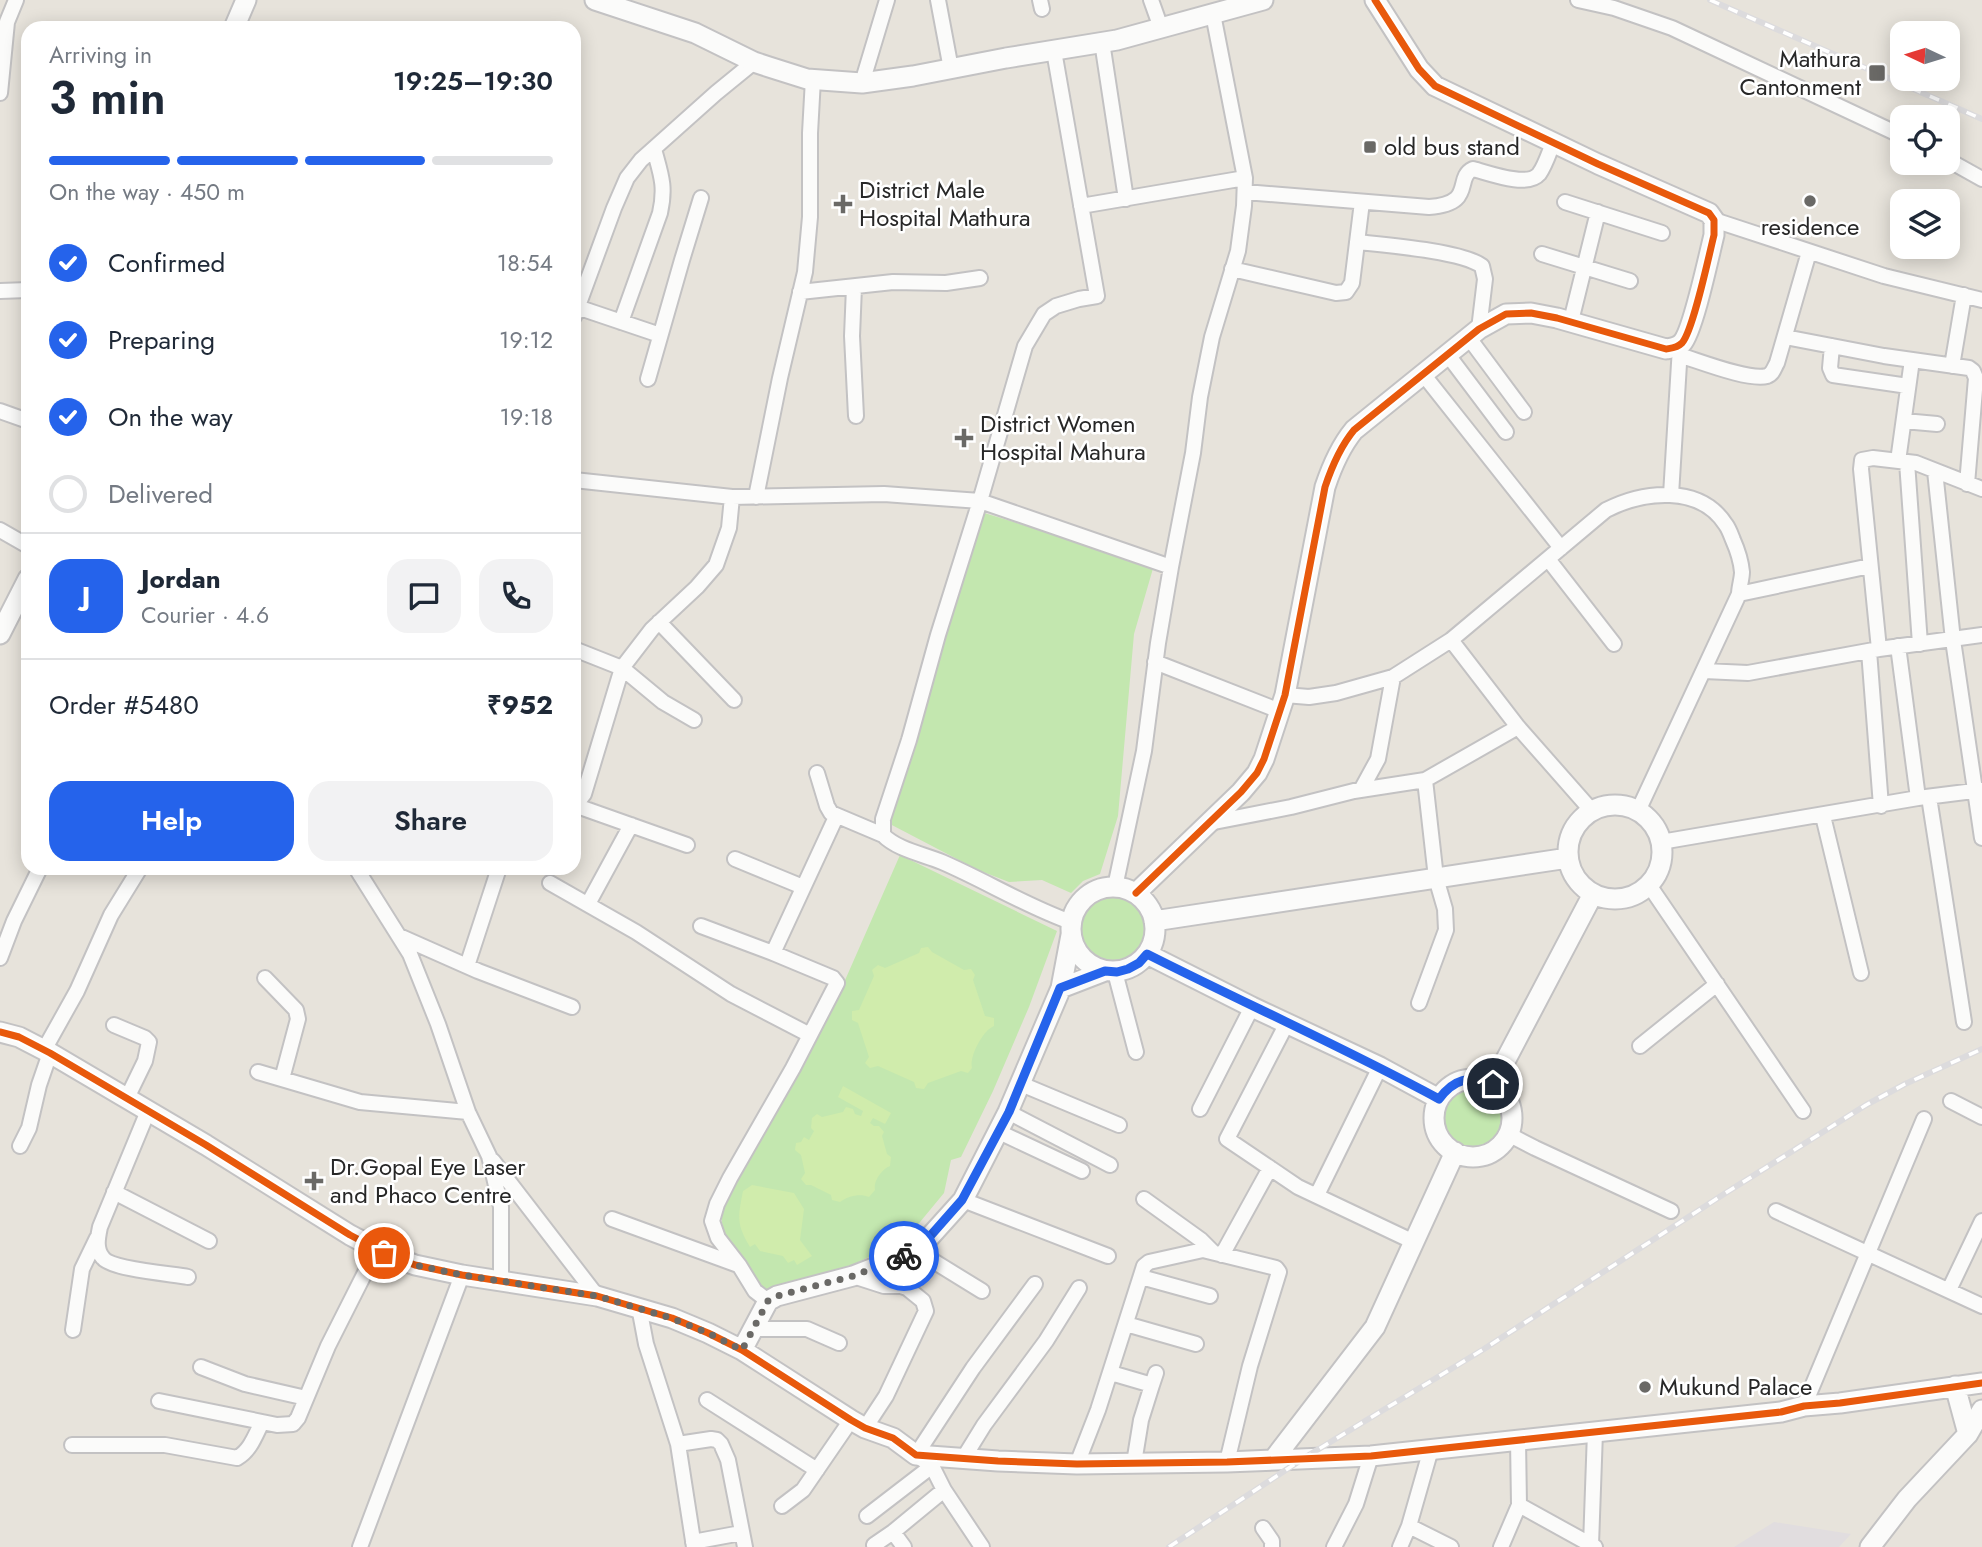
<!DOCTYPE html>
<meta charset="utf-8">
<style>
:root{--surface:#fff;--page:#f2f2f3;--text:#1f2937;--muted:#747a83;--line:#e0e1e3;--accent:#2563eb}
body{margin:0;font-family:Jost,sans-serif;background:var(--page);color:var(--text);height:100vh;display:flex;flex-direction:column;font-size:26px;white-space:nowrap}
*{box-sizing:border-box;margin:0}
p{font-size:23px;color:var(--muted)}
.icon{flex:none;width:38px;height:38px;fill:none;stroke:currentColor;stroke-width:2;stroke-linecap:round;stroke-linejoin:round}
.map{position:relative;flex:1;overflow:hidden}
.sheet{position:absolute;left:21px;top:21px;width:560px;height:854px;display:flex;flex-direction:column;background:var(--surface);border-radius:21px;box-shadow:0 4px 18px #0003}
.sheet>*{flex:none}
.needle{width:46px;rotate:274deg}
.tools{position:absolute;left:1890px;top:21px;display:grid;gap:14px}
.tools a{display:grid;place-items:center;width:70px;height:70px;border-radius:14px;background:var(--surface);box-shadow:0 4px 18px #0003;font-size:35px}
.pin{position:absolute;display:grid;place-items:center;width:60px;height:60px;color:#fff;margin:-30px;border:4px solid #fff;border-radius:50%;box-shadow:0 2px 7px #0007}
.courier{position:absolute;display:grid;place-items:center;width:70px;height:70px;margin:-35px;border:5px solid #2563eb;border-radius:50%;background:#fff;color:#222;box-shadow:0 2px 9px #0007}
.overview em{font-style:normal;font-weight:600}
.overview div{display:flex;flex-direction:column-reverse}
.overview{display:flex;align-items:center;justify-content:space-between;height:119px;padding:0 28px}
h1{font-size:46px;font-weight:600;line-height:52px}
.bar{display:grid;grid-template-columns:repeat(4,1fr);gap:10px 7px;align-content:center;height:84px;padding:0 28px}
.bar i{height:9px;border-radius:5px;background:var(--line)}
.bar .active{background:var(--accent)}
.bar p{grid-column:span 4}
.line{display:flex;align-items:center;gap:18px;padding:0 28px;border-top:2px solid var(--line)}
.line div{flex:1}
.round{display:grid;place-items:center;flex:none;width:74px;height:74px;border-radius:21px;background:var(--page)}
ol{padding:0 28px;list-style:none}
li{display:flex;align-items:center;gap:21px;height:77px}
li p{margin-inline-start:auto}
li .icon{padding:7px;border-radius:50%;background:var(--accent);color:#fff;stroke-width:4}
li:last-child{color:var(--muted)}
li i{width:38px;height:38px;border:4px solid var(--line);border-radius:50%}
.primary-button{display:flex;gap:14px;margin-top:auto;padding:14px 28px}
.primary-button a{flex:1;height:80px;border-radius:21px;background:var(--accent);color:#fff;font-size:28px;font-weight:600;line-height:80px;text-align:center}
.primary-button a+a{background:var(--page);color:var(--text)}
.map>svg:first-child{display:block}
.industrial{fill:#e1dddf}
.green{fill:#c3e7af}
.pitch{fill:#d0ecac}
.lines{fill:none;stroke-linecap:round;stroke-linejoin:round}
.street-casing{stroke:#c3c2c3;stroke-width:18}
.secondary-casing{stroke:#c3c2c3;stroke-width:23}
.street{stroke:#fbfbfa;stroke-width:14}
.secondary{stroke:#fbfbfa;stroke-width:19}
.rail-casing{stroke:#dcdbdd;stroke-width:6}
.rail{stroke:#fff;stroke-width:3.5;stroke-dasharray:10;stroke-linecap:butt}
.cycleway-casing{stroke:#fff;stroke-width:11}
.cycleway{stroke:#e8590c;stroke-width:7}
.done{stroke:#6a6966;stroke-width:7;stroke-dasharray:0 12.6}
.route{stroke:#2563eb;stroke-width:9}
.poi-dot{fill:#6a6966;stroke:#fff;stroke-width:2.5}
.labels{text-anchor:middle;stroke-width:5;stroke-linejoin:round;paint-order:stroke}
.poi-label{font-size:24px;fill:#272727;stroke:#fff;text-anchor:start}
</style>
<div class="map">
<svg width="1982" height="1547" viewBox="0 0 1982 1547">
<rect width="100%" height="100%" fill="#e7e3db"/>
<path class="industrial" d="M1774 1522 1851 1534 1839 1547H1734Z"/>
<path class="green" d="M981 512 1154 565 1134 634 1118 816 1100 874 1083 881 1071 893 1042 880 1009 882 978 870 888 823Z
M900 855 1057 931 1029 1007 993 1091 961 1157 951 1160 944 1193 906 1239 844 1269 771 1292 758 1286 723 1233 721 1211 781 1099 804 1066 846 978Z
M1081 928a32 32 0 1 1 64 0a32 32 0 1 1-64 0Z
M1444 1117a30 30 0 1 1 60 0a30 30 0 1 1-60 0Z"/>
<path class="pitch" d="M928 947 932 952 964 970 971 969 975 975 973 980 985 1016 994 1018V1026C983 1030 969 1057 972 1068L968 1073 961 1071 928 1083 924 1089 916 1088 914 1082 878 1066 870 1068 865 1063 869 1057 858 1023 852 1020V1011L859 1010 874 976 872 970 878 965 885 968 919 953 921 948Z
M843 1086 891 1113 885 1124 873 1118 870 1123 874 1126H879L884 1132 882 1136 887 1154 891 1157 890 1166C882 1169 873 1181 875 1190L869 1197C860 1193 848 1196 840 1202L832 1200 831 1195 811 1185H806L801 1179 805 1173 801 1155 795 1150 796 1143 801 1142 804 1137 809 1140 814 1131 811 1128 812 1118 817 1114 822 1117 843 1112 846 1107 853 1109 855 1114 861 1116 863 1111 838 1097Z
M752 1185 794 1193 804 1209 800 1240 812 1256 797 1265 794 1260 788 1263 783 1256 760 1251 755 1244 750 1247C736 1224 738 1217 743 1191Z"/>
<g class="lines">
<g class="street-casing">
<path id="street" d="M938 0 951 69
M1040 0 1042 9
M1151 0 1161 28
M1578 0 1614 8 1672 28 1902 136
M1102 42 1126 199
M1054 51 1097 296 1079 299 1056 306 1044 314 1025 346 980 501 938 635 909 740 883 819V835C898 850 923 854 942 862 986 881 1026 906 1071 922
M862 83 887 0
M0 93 7 22 16 0
M1948 160 1982 179
M1245 192 1429 207C1476 204 1454 178 1473 169 1489 173 1527 188 1539 174 1545 166 1549 153 1553 143
M1565 202 1662 233
M1081 206 1245 178
M1714 220 1884 276 1982 300
M1357 242C1385 245 1462 251 1482 266L1485 279 1479 329
M1542 254 1630 281
M1232 269 1336 293 1346 292 1352 283 1362 202
M854 287 852 336 856 416
M0 291 28 290
M800 292 893 282 946 283 980 278
M577 307 660 335
M574 317 614 208 627 178 641 160 716 93 754 62
M1571 321 1598 212
M621 322 660 213C666 186 661 175 654 149
M1785 337 1884 356 1969 368 1973 371 1976 378 1967 484
M1469 338 1524 412
M1832 346 1830 368 1833 375 1908 386
M1448 355 1506 432
M1679 355C1699 361 1749 381 1767 376 1773 374 1774 368 1777 363L1809 252
M1952 366 1964 295
M1423 374 1561 548
M648 379 682 260 701 198
M0 411 28 421
M1904 421 1937 424
M1898 461 1912 360
M1907 462 1920 644
M1935 471 1953 640 1982 838
M574 480 732 497 884 494 980 501 1171 567 1158 643 1144 751 1115 887
M1671 495 1680 347
M756 497 780 378 805 272 810 217V133L813 79
M0 530 28 546
M1548 559 1614 644
M1171 567 1193 453 1200 397 1212 337 1238 251 1244 206 1245 178 1213 14
M1739 594 1870 566
M659 622 734 700
M1451 640 1518 727 1592 811
M1898 646 1918 798
M574 649 622 668 663 702 694 720
M1879 649 1861 469 1862 460 1873 458 1916 463 1982 489
M1869 651 1881 806
M1155 662 1280 711
M1704 671 1748 673 1879 649 1982 635
M1285 695 1309 697 1336 693 1393 677 1451 640 1606 510C1643 491 1700 484 1726 525 1729 529 1731 535 1733 540 1737 549 1741 561 1742 572 1742 579 1739 587 1739 594L1638 811
M817 773 827 806 831 813 883 835
M1361 790 1378 759 1393 677
M1929 797 1964 1022
M577 806 687 845
M574 807 584 794 622 668 652 629 697 587 716 565 729 528 732 497
M1823 816 1861 973
M1209 823 1291 807 1354 791 1425 780 1518 727
M1661 842 1918 798 1982 790
M735 859 803 887
M356 868 410 954 438 1024 468 1112 489 1156 501 1207V1280
M550 883 636 932 731 994 810 1035
M1649 885 1803 1111
M588 904 631 825
M701 926 773 953 833 978 837 983 793 1068 730 1178 717 1204 712 1221 718 1238 739 1265 755 1291 768 1301
M399 936 478 971 572 1007
M773 953 836 817
M0 958 14 921 40 868
M467 966 499 868
M1115 972 1136 1052
M265 978 296 1010 298 1019 282 1079
M1419 1003 1446 930 1445 909 1436 878 1425 780
M1287 1023 1227 1139 1298 1187 1414 1242
M114 1025 145 1038 149 1042 145 1061 127 1098
M1640 1046 1717 984
M44 1050 77 991 111 915 140 868
M258 1072 360 1102 468 1112
M1021 1084 1119 1125
M1951 1101 1982 1117
M1200 1109 1252 1007
M148 1111 100 1227C98 1237 95 1249 103 1258 111 1269 172 1274 188 1277
M1008 1112 1110 1165
M999 1132 1082 1171
M1508 1134 1535 1148 1671 1211
M20 1146 29 1128 39 1085 50 1053
M493 1161 597 1296
M114 1192 209 1241
M1317 1195 1380 1067
M1144 1199 1201 1240 1212 1251
M963 1200 1108 1256
M1776 1211 1982 1306
M612 1219 738 1265
M917 1251 982 1291
M1222 1255 1270 1168
M853 1276 884 1286H901L907 1288 923 1301 926 1311 886 1396 865 1428
M1141 1277 1210 1296
M1949 1290 1982 1221
M639 1307 646 1344 678 1444 694 1547
M1126 1324 1196 1344
M753 1329H807L839 1343
M73 1330 82 1269 97 1238
M201 1367 245 1384 306 1398
M1111 1373 1152 1385 1156 1373
M707 1400 817 1470
M159 1401 277 1425 293 1424 298 1418 328 1346 377 1249
M1804 1406 1924 1119
M678 1444 711 1439 717 1440 721 1444 728 1460 745 1547
M72 1445H165L237 1458C250 1451 255 1436 262 1422
M963 1459 984 1425 1046 1341 1079 1288
M1134 1463 1141 1420 1152 1385
M1077 1464 1098 1410 1144 1266 1149 1262 1203 1250 1276 1268 1279 1272 1250 1366 1227 1462
M1519 1505 1595 1547
M782 1506 803 1490 851 1420
M867 1516 932 1466
M1409 1526 1451 1547
M1263 1528 1272 1541V1547
M893 1532 904 1547
M693 1542 741 1533
M874 1545 893 1532 944 1490
M1591 1545 1595 1432
M360 1547 462 1275
M982 1547 944 1490 932 1466 916 1455 973 1368 1035 1284
M1334 1547 1356 1504 1371 1456
M1400 1547 1409 1526 1431 1449
M1501 1547 1519 1505 1518 1440"/>
</g>
<g class="secondary-casing">
<path id="secondary" d="M595 0 695 33 754 62 769 67 807 79 862 83 913 76 1006 58 1117 40 1263 0
M234 28 246 0
M0 634 28 579
M1568 852a47 47 0 1 1 94 0a47 47 0 1 1-94 0Z
M1071 929a42 42 0 1 1 84 0a42 42 0 1 1-84 0Z
M1136 893 1241 792 1257 773 1264 759 1285 695 1325 487C1332 466 1340 447 1354 430L1479 329 1506 314 1531 313 1557 318 1666 349C1672 348 1677 348 1682 343 1693 331 1709 255 1714 235V220L1709 213 1598 164 1435 86 1419 69 1375 0
M1154 921 1568 858
M1147 954 1252 1007 1380 1067 1439 1099
M1061 988 1105 971
M0 1032 19 1037 50 1053 206 1145 350 1235 384 1253 415 1265 462 1275 597 1296 672 1318 708 1333 742 1350 851 1420 865 1428 893 1438 916 1455 998 1461 1077 1464 1227 1462 1371 1456 1781 1412 1804 1406 1840 1403 1982 1383
M1434 1118a39 39 0 1 1 78 0a39 39 0 1 1-78 0Z
M1493 1084 1593 894
M742 1350 768 1301 777 1296 853 1276 917 1251 963 1200 1008 1112 1061 988 1071 935
M1955 1386 1968 1434
M1273 1460 1375 1327 1455 1152
M1870 1547 1907 1499 1968 1434 1982 1410"/>
</g>
<use href="#street" class="street"/>
<use href="#secondary" class="secondary"/>
<g class="rail-casing">
<path id="rail" d="M1710 0 1982 119
M1169 1547 1304 1458 1484 1349 1724 1194 1866 1105 1905 1084 1982 1049"/>
</g>
<use href="#rail" class="rail"/>
<g class="cycleway-casing">
<path id="cycleway" d="M1136 893 1241 792 1257 773 1264 759 1285 695 1325 487C1332 466 1340 447 1354 430L1479 329 1506 314 1531 313 1557 318 1666 349C1672 348 1677 348 1682 343 1693 331 1709 255 1714 235V220L1709 213 1598 164 1435 86 1419 69 1375 0
M0 1032 19 1037 50 1053 206 1145 350 1235 384 1253 415 1265 462 1275 597 1296 672 1318 708 1333 742 1350 851 1420 865 1428 893 1438 916 1455 998 1461 1077 1464 1227 1462 1371 1456 1781 1412 1804 1406 1840 1403 1982 1383"/>
</g>
<use href="#cycleway" class="cycleway"/>
</g>
<g class="lines">
<path class="done" d="M384 1253 415 1265 462 1275 597 1296 671 1318 708 1333 742 1350 768 1301 777 1296 853 1276 904 1256"/>
<path class="route" d="M904 1256 917 1251 962 1200 1009 1112 1060 988 1105 971 1117 972 1128 969 1139 963 1147 954C1244 1003 1343 1047 1439 1099 1454 1079 1469 1075 1493 1084"/>
</g>
<g class="poi-dot">
<rect x="1868" y="64" width="18" height="18" rx="3.5"/>
<rect x="1363" y="140" width="14" height="14" rx="3.5"/>
<circle cx="1810" cy="201" r="7"/>
<path d="M839.5 193.5h7v7h7v7h-7v7h-7v-7h-7v-7h7z"/>
<path d="M960.5 427.5h7v7h7v7h-7v7h-7v-7h-7v-7h7z"/>
<path d="M310.5 1170.5h7v7h7v7h-7v7h-7v-7h-7v-7h7z"/>
<circle cx="1645" cy="1387" r="7"/>
</g>
<g class="labels">
<g class="poi-label">
<text x="1861" y="67" text-anchor="end">Mathura<tspan x="1861" dy="28">Cantonment</tspan></text>
<text x="1384" y="155">old bus stand</text>
<text x="859" y="198">District Male<tspan x="859" dy="28">Hospital Mathura</tspan></text>
<text x="1810" y="235" text-anchor="middle">residence</text>
<text x="980" y="432">District Women<tspan x="980" dy="28">Hospital Mahura</tspan></text>
<text x="330" y="1175">Dr.Gopal Eye Laser<tspan x="330" dy="28">and Phaco Centre</tspan></text>
<text x="1659" y="1395">Mukund Palace</text>
</g>
</g>
</svg>
<div class="tools">
<a><svg class="needle" viewBox="-14 -14 28 28"><path d="M0-13l5 13h-10z" fill="#e53935"/><path d="M0 13l5-13h-10z" fill="#747a83"/></svg></a>
<a><svg class="icon" aria-label="locate" viewBox="0 0 24 24"><circle cx="12" cy="12" r="6"/><path d="M12 2v4M12 18v4M2 12h4M18 12h4"/></svg></a>
<a><svg class="icon" aria-label="layers" viewBox="0 0 24 24"><path d="M12 4l9 5-9 5-9-5zM3 14l9 5 9-5"/></svg></a>
</div>
<div class="pin" style="left:384px;top:1253px;background:#ea580c"><svg class="icon" aria-label="bag" viewBox="0 0 24 24"><path d="M5 8h14l-1 12H6zM9 8a3 3 0 0 1 6 0"/></svg></div>
<div class="pin" style="left:1493px;top:1084px;background:#1f2937"><svg class="icon" aria-label="home" viewBox="0 0 24 24"><path d="M3 11l9-7 9 7M6 9v11h12V9"/></svg></div>
<div class="courier" style="left:904px;top:1256px"><svg class="icon" aria-label="bike" viewBox="0 0 24 24"><circle cx="6" cy="16" r="4"/><circle cx="18" cy="16" r="4"/><path d="M6 16l4-8h5l3 8M10 8l3 8H6M13 5h3"/></svg></div>
<section class="sheet">
<div class="overview"><div><h1>3 min</h1><p>Arriving in</p></div><em>19:25–19:30</em></div>
<div class="bar"><i class="active"></i><i class="active"></i><i class="active"></i><i></i><p>On the way · 450 m</p></div>
<ol>
<li><svg class="icon" aria-label="check" viewBox="0 0 24 24"><path d="M5 12l5 5 9-10"/></svg>Confirmed<p>18:54</p></li>
<li><svg class="icon" aria-label="check" viewBox="0 0 24 24"><path d="M5 12l5 5 9-10"/></svg>Preparing<p>19:12</p></li>
<li><svg class="icon" aria-label="check" viewBox="0 0 24 24"><path d="M5 12l5 5 9-10"/></svg>On the way<p>19:18</p></li>
<li><i></i>Delivered</li>
</ol>
<div class="line" style="height:126px"><b class="round" style="background:var(--accent);color:#fff">J</b><div><b>Jordan</b><p>Courier · 4.6</p></div><a class="round"><svg class="icon" aria-label="chat" viewBox="0 0 24 24"><path d="M4 5h16v11H9l-5 4z"/></svg></a><a class="round"><svg class="icon" aria-label="phone" viewBox="0 0 24 24"><path d="M5 4h4l2 5-3 2q2 4 5 5l2-3 5 2v4C11 20 4 13 5 4z"/></svg></a></div>
<div class="line" style="height:91px"><div>Order #5480</div><b>₹952</b></div>
<div class="primary-button"><a>Help</a><a>Share</a></div>
</section>
</div>
